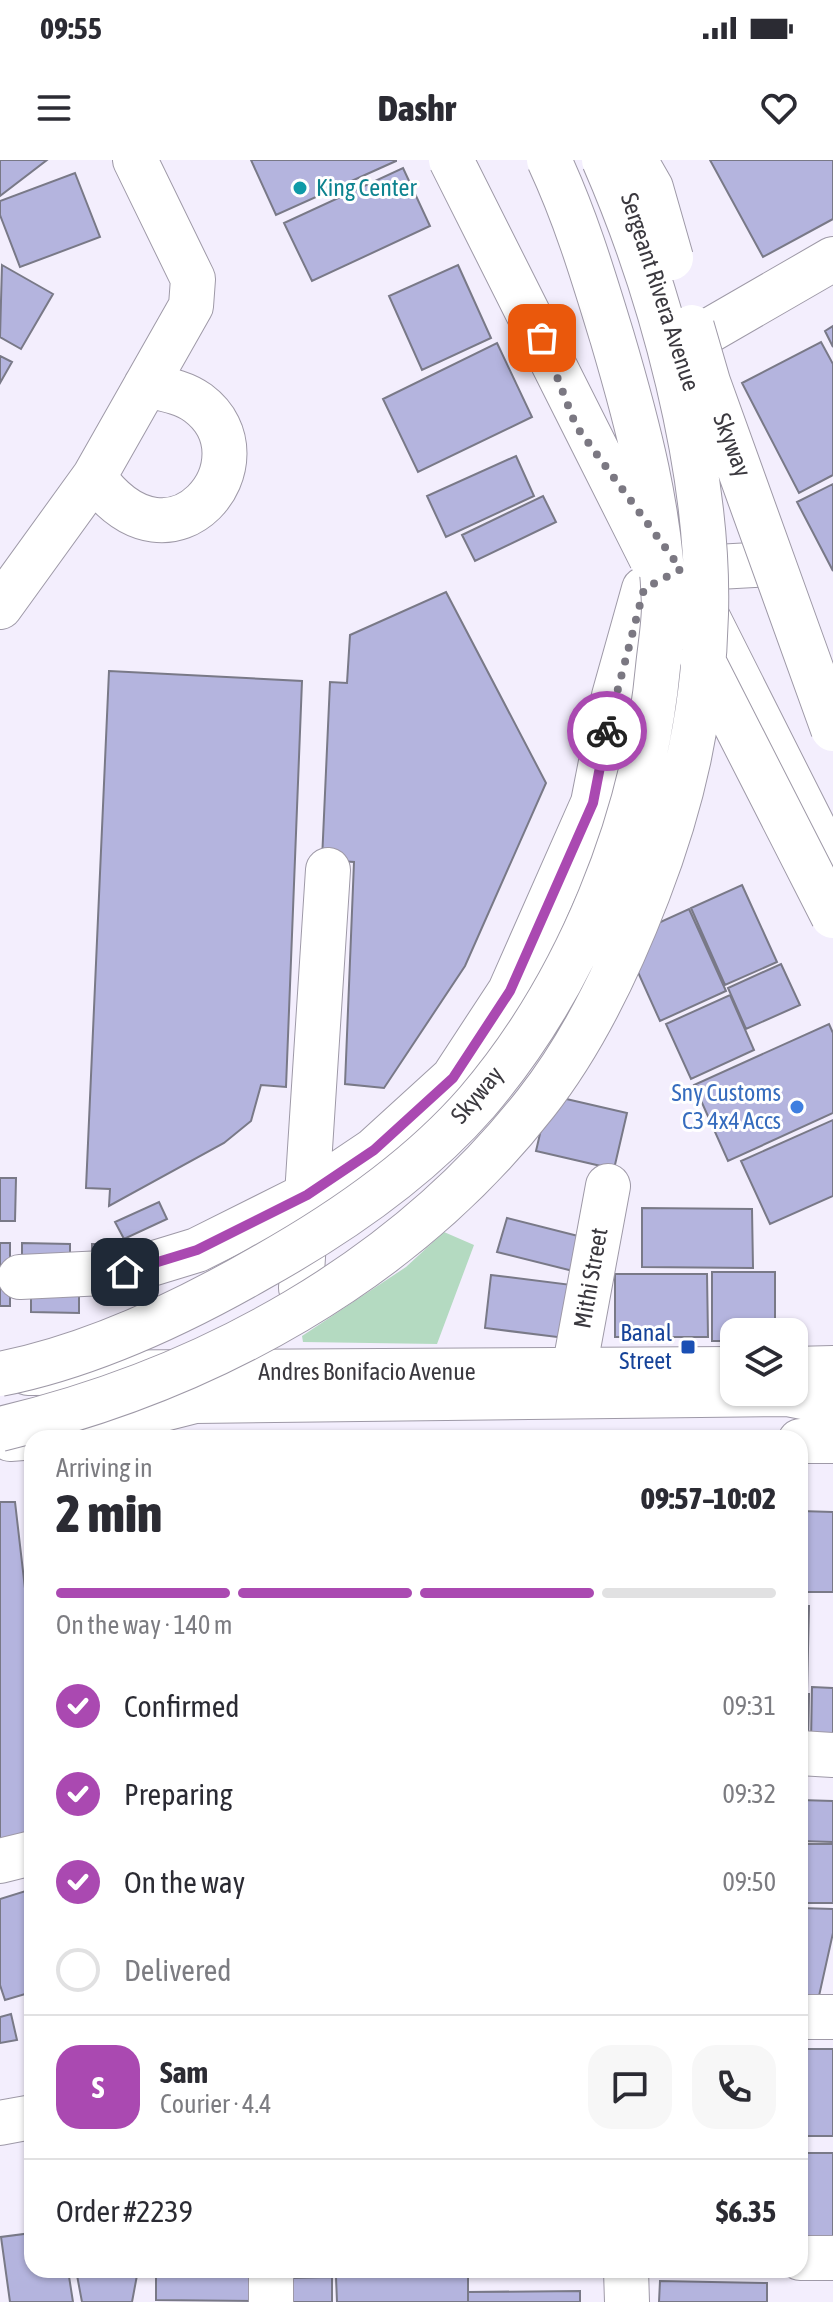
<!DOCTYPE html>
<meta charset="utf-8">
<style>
:root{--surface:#fff;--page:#f7f7f7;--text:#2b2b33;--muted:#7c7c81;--line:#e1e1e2;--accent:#aa49b1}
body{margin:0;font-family:"Asap Condensed",sans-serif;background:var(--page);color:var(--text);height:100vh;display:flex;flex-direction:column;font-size:30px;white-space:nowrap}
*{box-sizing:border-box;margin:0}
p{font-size:26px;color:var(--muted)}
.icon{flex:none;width:44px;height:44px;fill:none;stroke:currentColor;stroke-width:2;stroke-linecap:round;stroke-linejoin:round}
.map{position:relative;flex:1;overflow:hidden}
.sheet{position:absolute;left:24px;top:1270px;width:784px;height:848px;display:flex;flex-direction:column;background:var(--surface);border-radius:24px;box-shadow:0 2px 6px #0004}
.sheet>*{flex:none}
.tools{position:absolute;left:720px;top:1158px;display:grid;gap:16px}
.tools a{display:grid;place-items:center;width:88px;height:88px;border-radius:16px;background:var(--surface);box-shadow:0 2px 6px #0004;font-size:40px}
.pin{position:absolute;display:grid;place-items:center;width:68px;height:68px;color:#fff;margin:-34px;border-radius:16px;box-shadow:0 4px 12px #0006}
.courier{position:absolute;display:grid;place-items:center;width:80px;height:80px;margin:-40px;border:6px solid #aa49b1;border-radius:50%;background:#fff;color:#222;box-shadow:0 2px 10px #0007}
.headline em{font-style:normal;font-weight:800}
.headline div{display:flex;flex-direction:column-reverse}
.headline{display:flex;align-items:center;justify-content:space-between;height:136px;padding:0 32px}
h1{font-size:52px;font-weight:800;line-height:60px}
.bar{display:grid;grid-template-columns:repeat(4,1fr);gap:12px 8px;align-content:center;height:96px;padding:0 32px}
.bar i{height:10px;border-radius:6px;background:var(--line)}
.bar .current{background:var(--accent)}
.bar p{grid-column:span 4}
.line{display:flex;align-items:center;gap:20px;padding:0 32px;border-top:2px solid var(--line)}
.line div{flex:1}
.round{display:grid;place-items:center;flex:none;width:84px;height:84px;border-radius:24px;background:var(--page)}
ol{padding:0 32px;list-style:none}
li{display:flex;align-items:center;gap:24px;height:88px}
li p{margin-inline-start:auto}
li .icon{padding:8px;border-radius:50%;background:var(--accent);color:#fff;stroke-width:4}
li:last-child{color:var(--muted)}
li i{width:44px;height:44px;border:4px solid var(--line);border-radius:50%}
.status{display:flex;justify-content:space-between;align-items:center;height:56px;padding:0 40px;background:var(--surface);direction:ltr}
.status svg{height:22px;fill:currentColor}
header{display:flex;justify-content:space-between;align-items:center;height:104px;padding:0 32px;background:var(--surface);font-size:36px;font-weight:800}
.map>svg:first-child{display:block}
.green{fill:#b4dac1}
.building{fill:#b4b4de;stroke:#797987;stroke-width:2}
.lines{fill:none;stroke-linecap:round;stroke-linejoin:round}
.minor-casing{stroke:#9e99a7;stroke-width:46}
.major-casing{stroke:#9e99a7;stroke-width:46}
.highway-casing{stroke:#9e99a7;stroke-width:46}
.minor{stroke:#fff;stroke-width:44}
.major{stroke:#fff;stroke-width:44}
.highway{stroke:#fff;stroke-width:44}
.highway-bridge-casing{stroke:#9e99a7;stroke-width:46;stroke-linecap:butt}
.highway-bridge{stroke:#fff;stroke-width:44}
.done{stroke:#7b7882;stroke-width:8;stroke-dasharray:0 14.4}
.route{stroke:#aa49b1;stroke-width:10}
.culture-dot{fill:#0f9aa8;stroke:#fff;stroke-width:3}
.shop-dot{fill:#3f7fe0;stroke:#fff;stroke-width:3}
.transit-dot{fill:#1a4fb4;stroke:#fff;stroke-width:3}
.labels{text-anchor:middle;stroke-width:6;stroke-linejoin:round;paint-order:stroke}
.culture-label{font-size:24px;fill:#0d838f;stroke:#fff;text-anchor:start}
.street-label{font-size:24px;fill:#3b393f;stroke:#fff}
.shop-label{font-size:24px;fill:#366cbe;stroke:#fff;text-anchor:end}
.transit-label{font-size:24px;fill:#164399;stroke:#fff;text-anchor:end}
</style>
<div class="status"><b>09:55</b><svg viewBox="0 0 49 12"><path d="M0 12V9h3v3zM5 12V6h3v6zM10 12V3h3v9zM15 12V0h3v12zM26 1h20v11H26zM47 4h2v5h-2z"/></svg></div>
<header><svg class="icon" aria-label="menu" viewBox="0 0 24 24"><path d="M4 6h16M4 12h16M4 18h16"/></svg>Dashr<svg class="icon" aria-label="heart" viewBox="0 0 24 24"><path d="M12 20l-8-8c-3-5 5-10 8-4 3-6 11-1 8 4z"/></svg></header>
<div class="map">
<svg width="833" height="2142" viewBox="0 0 833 2142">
<rect width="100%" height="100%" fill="#f3eefd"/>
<path class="green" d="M444 1072 474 1085 437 1184 303 1182 302 1176 406 1107Z"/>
<path class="building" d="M0 0H47L0 36Z
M251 0H396V1L276 55Z
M710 0H833V59L763 97Z
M403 8 430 66 312 121 284 63Z
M75 13 100 77 20 107 0 55V41Z
M2 105 53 134 21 189 0 177Z
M458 105 491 178 422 210 389 136Z
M833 166V187L825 171Z
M821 182 833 204V315L799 333 742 223Z
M497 183 532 257 418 312 383 239Z
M0 196 12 202 0 223Z
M516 296 534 336 446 377 427 336Z
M833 324V411L797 342Z
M543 336 556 362 475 401 462 375Z
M446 432 546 623 465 806 384 928 345 924 354 702 322 700 330 522 347 523 350 475Z
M109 511 302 521 286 927 261 925 251 961 224 983 109 1046 110 1029 86 1028Z
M742 725 777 802 725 825 691 748Z
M689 749 726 831 660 861 623 779Z
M781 804 800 845 746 869 728 828Z
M730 835 754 890 691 919 666 864Z
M829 864 833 873V953L728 1001 694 925Z
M549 935 627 953 614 1009 536 991Z
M833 960V1036L770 1064 741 1001Z
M0 1018H16L15 1061H0Z
M159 1042 167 1059 124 1079 115 1062Z
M642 1048 752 1049 753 1108 642 1107Z
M507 1058 586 1078 577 1112 497 1092Z
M0 1083H10V1146H0Z
M22 1083 70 1084V1102H22Z
M92 1084H117V1102H92Z
M712 1112H775V1172H734V1181H712Z
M615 1114H707L708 1177H615Z
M491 1115 572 1125 565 1178 485 1168Z
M31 1134H79V1153L31 1152Z
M0 1342H15L32 1489V1675L0 1684Z
M800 1351 833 1352V1432H800Z
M32 1360V1394L28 1361Z
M800 1446H809L807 1532H800Z
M812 1527 833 1528V1582H811Z
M800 1533 809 1534 808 1582H800Z
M800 1640 833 1641V1682L800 1681Z
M800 1684H833V1743H800Z
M32 1729V1832L5 1840 0 1825V1739Z
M800 1748 833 1749V1773L819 1836 800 1835Z
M11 1854 17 1880 0 1883V1857Z
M800 1889H833V1976H800Z
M803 1993H833V2092H803Z
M32 2073V2110H68L73 2142H10L1 2077Z
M76 2110H138L132 2142H82Z
M156 2110H257V2141L156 2140Z
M468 2115V2142H337L336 2117Z
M332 2117V2142H289V2118Z
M660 2121 767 2123V2142H659Z
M580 2131V2142H468V2132Z"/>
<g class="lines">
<g class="minor-casing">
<path id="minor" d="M679 188 833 99
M94 317C173 427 273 299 198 243 183 232 163 229 146 225
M0 447 94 317 191 146 193 119 135 0
M20 1117 125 1112 197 1090 307 1035 374 990 453 918 510 831 593 643 614 536 644 429 681 409 771 404
M301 1128 328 710
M574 1210 608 1026
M800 1593 833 1595
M0 1701 32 1693
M800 1857H833
M0 1963 32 1957
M800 2098H833
M271 2110V2142
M626 2110 627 2142"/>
</g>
<g class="major-casing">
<path id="major" d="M697 436 833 706
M794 1209 833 1208
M28 1213 734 1209
M800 1281H833"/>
</g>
<g class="highway-casing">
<path id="highway" d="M10 1279 61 1275 195 1241 787 1234 833 1243"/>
</g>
<use href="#minor" class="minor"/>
<use href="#major" class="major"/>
<use href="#highway" class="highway"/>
<g class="highway-bridge-casing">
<path id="highway-bridge" d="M451 0 651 398
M635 0 651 28 671 98
M692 167 708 222 833 569
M702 499 833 756
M0 1214C91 1196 180 1154 260 1108 339 1064 417 1011 477 942 577 825 644 660 658 507 660 487 664 465 664 445 661 352 638 265 612 177 593 115 576 58 549 0
M0 1269C207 1220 404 1112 536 943 585 881 620 806 648 733 683 643 704 551 706 454 710 310 661 131 604 0"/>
</g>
<use href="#highway-bridge" class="highway-bridge"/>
</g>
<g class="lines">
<path class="done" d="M542 178 576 266 681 409 644 429 607 571"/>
<path class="route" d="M125 1112 197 1090 307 1035 374 990 453 918 510 831 552 736 593 643 607 571"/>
</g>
<circle class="culture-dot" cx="300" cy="28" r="8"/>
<circle class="shop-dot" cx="797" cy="947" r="8"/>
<rect class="transit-dot" x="680" y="1179" width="16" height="16" rx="4"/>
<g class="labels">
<g class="culture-label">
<text x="316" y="36">King Center</text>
</g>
<g class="street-label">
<text transform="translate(660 132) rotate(72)" y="8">Sergeant Rivera Avenue</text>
<text transform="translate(732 285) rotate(69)" y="8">Skyway</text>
<text transform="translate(477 935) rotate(-50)" y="8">Skyway</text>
<text transform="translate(591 1118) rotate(-80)" y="8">Mithi Street</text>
<text x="367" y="1220">Andres Bonifacio Avenue</text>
</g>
<g class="shop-label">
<text x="781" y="941">Sny Customs<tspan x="781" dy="28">C3 4x4 Accs</tspan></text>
</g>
<g class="transit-label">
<text x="672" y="1181">Banal<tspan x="672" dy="28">Street</tspan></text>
</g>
</g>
</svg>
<div class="tools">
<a><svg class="icon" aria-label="layers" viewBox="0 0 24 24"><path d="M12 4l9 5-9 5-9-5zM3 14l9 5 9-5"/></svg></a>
</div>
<div class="pin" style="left:542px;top:178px;background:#ea580c"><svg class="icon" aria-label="bag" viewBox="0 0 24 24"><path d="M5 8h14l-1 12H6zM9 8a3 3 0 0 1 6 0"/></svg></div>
<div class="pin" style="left:125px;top:1112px;background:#1f2937"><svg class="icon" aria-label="home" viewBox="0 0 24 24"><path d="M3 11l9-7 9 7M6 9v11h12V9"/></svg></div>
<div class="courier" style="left:607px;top:571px"><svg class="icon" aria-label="bike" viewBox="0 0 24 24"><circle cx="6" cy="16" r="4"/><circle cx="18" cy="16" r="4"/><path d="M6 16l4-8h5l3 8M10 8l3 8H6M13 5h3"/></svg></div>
<section class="sheet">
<div class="headline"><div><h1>2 min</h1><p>Arriving in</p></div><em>09:57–10:02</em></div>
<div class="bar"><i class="current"></i><i class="current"></i><i class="current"></i><i></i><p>On the way · 140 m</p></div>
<ol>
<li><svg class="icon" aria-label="check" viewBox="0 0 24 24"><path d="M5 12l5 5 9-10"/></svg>Confirmed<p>09:31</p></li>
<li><svg class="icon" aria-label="check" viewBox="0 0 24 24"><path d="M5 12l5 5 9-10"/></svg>Preparing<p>09:32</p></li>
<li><svg class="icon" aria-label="check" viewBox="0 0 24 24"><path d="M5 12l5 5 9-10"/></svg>On the way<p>09:50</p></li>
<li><i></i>Delivered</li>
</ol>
<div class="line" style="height:144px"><b class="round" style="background:var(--accent);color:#fff">S</b><div><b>Sam</b><p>Courier · 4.4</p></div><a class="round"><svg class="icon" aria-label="chat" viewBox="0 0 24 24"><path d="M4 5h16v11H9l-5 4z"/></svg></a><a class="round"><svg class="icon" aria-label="phone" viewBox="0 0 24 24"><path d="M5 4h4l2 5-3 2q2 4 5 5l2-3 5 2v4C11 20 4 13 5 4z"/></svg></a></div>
<div class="line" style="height:104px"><div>Order #2239</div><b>$6.35</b></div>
</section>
</div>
